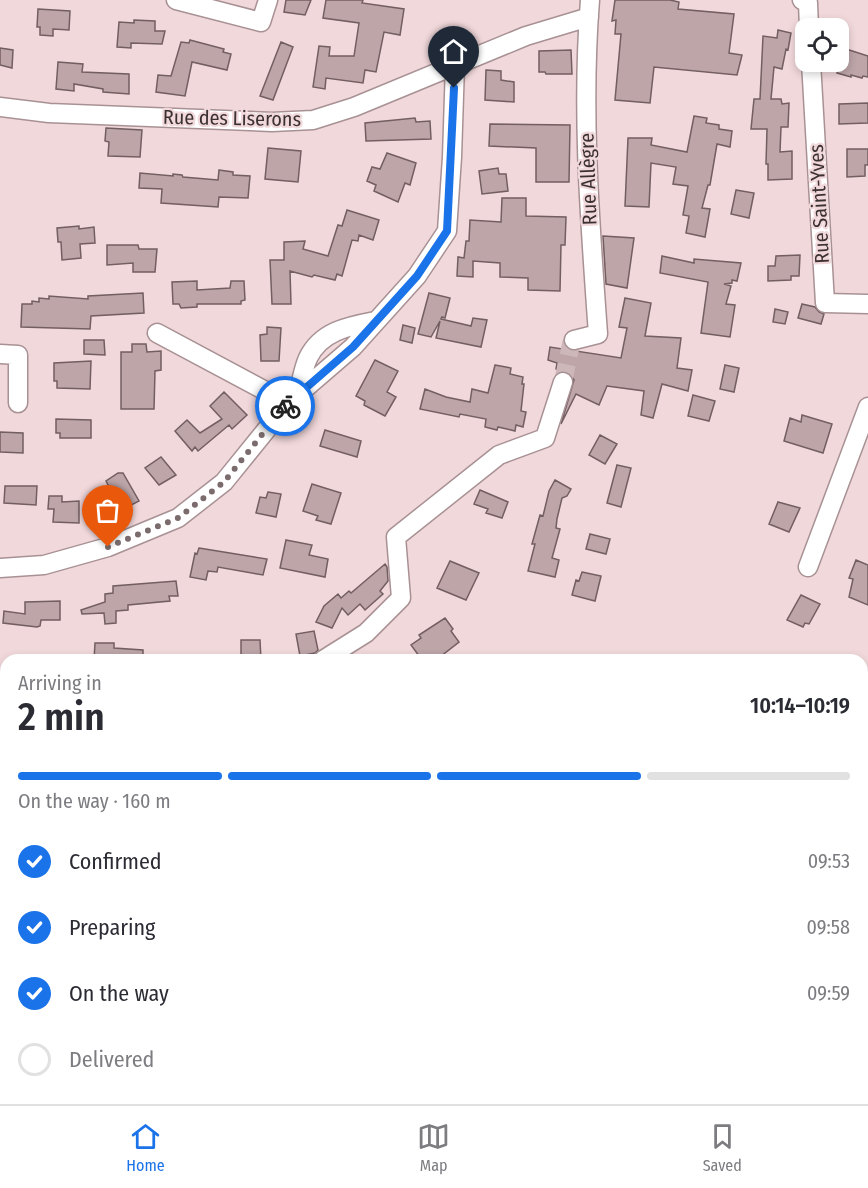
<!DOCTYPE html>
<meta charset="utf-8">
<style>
:root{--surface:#fff;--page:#f7f7f7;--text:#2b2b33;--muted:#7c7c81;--line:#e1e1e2;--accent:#1a73e8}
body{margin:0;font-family:"Fira Sans Condensed",sans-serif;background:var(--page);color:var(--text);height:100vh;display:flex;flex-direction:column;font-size:22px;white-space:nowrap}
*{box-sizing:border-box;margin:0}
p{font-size:20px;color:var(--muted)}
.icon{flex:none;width:33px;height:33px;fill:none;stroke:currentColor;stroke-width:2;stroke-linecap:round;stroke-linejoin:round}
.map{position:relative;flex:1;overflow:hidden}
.panel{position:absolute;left:0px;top:654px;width:868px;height:450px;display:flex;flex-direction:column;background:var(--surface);border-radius:18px 18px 0 0;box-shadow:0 3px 9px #0003}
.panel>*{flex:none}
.buttons{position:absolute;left:795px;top:18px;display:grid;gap:12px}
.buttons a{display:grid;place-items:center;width:54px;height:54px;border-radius:12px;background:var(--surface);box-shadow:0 3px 9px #0003;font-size:30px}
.pin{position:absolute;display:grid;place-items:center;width:51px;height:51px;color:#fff;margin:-62px -26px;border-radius:50% 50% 50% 0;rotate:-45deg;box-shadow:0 0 6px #0007}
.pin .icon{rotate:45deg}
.courier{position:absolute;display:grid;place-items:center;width:60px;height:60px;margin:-30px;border:4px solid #1a73e8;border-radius:50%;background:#fff;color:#222;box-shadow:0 2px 8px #0007}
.overview em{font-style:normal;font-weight:600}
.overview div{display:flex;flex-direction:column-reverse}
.overview{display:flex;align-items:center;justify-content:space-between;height:102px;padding:0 18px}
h1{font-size:39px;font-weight:600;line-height:45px}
.bar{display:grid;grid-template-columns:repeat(4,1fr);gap:9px 6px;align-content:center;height:72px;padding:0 18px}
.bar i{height:8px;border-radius:4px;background:var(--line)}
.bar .active{background:var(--accent)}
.bar p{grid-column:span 4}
ol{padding:0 18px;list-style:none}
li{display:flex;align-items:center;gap:18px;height:66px}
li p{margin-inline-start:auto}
li .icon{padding:6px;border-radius:50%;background:var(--accent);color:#fff;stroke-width:4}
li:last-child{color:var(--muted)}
li i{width:33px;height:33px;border:3px solid var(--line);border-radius:50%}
.tabs{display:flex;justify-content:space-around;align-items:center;height:84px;border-top:2px solid var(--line);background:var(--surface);font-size:16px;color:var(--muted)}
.tabs a{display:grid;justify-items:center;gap:3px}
.tabs .active{color:var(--accent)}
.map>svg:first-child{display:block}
.green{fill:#fcbbc4}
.building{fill:#bda5a8;stroke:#735e61;stroke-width:1.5}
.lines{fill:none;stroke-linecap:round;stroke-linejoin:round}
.street-tunnel{stroke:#cdb7b9;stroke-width:18;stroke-dasharray:18 9;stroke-linecap:butt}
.street-casing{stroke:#a89194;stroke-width:21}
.street{stroke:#fff;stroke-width:18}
.done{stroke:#7b6b6d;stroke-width:6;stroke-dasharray:0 10.8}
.route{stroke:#1a73e8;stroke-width:8}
.labels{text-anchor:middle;stroke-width:4.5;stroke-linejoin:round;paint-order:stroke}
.street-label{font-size:20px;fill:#3b3132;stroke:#f1d8db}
</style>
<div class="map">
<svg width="868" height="1104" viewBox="0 0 868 1104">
<rect width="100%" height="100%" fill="#f1d8db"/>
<path class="green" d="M863 970 868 974V1104H0L6 1087V1098H862Z"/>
<path class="building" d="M286 0H311L305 15 284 12Z
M326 0H363L362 3 404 9 400 35 384 32 376 72 365 70 363 83 326 78 325 89 313 87 319 46 330 47 329 56H354L359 23 323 18Z
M615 0H670L679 2 678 9 734 14 729 53 742 55 737 75 654 67 650 103 615 100 621 34H615L616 20 612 21Z
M38 9 70 11 69 30 53 29V36L40 35V27H37Z
M134 20 155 21V31H165L162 44 131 43V48L117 47 119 22 134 23Z
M778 30 791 33 788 50 786 49 782 69 774 67 771 99H781L782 104 789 103 788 127H781L780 152 792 151V179L768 180V164H766L767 129H751L754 99H760L763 36 777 38Z
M190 40 224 49 223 52 231 54 227 70 192 62 185 96 156 92 158 75 171 76 181 42 189 43Z
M281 42 293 47 273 100 260 96Z
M0 48 13 50 12 68 0 65Z
M843 48 868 56V77L863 76 862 78 851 75V77L837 73 839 69H836Z
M571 50 572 74H546L545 72H539V51Z
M58 62 83 64 82 72 129 74V94L103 92V89L74 84V91L56 89Z
M486 70 501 71V80L514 82V102L485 100Z
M868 103V123L839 124V104Z
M694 116 707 118 706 123 719 125V129L732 131 730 147 717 144 710 185H708L702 208 710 209 705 237 686 233 689 216 683 215 688 186 673 184 676 167 651 163 649 207 625 206 628 138H652L651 145 687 152Z
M415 118 416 122 430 121 431 139 366 141 365 123Z
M490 124 570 125 569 182H536V148L489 146Z
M106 128 142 130 140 157 108 156 109 142 105 141Z
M268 148 301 151 298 182 265 179Z
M847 149H868V165H865V176L847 177Z
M387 153 416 163 410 185 405 183 398 202 374 191 376 185 367 181 372 167 380 169Z
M498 168 499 174H506L508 191 482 194 479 171Z
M219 170 233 172V175L250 176 248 198 219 197 218 207 161 203 162 189 139 188 140 173 173 176V174L182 175 183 177 218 180Z
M736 190 754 193 749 218 731 214Z
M502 198H526V216L566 217 565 245H561L560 291 528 290V278L500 277V263L473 261V277L457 276 458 257 464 258 466 241H469L470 220 501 222Z
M347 210 379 220 373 240 359 235 358 241 352 240 342 276 337 274 335 280 314 275 312 277 290 271 291 304H272L270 260H284V242L305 241 303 249 328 256 338 225 342 226Z
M79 226V229L94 227 95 243 80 244 81 258 62 260 61 242H58L57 228Z
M603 236 634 238 627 288 606 284Z
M107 245H138L139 249H157L155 272H133V263L107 265Z
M800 255 799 276H791V280L768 281V266H775L776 256Z
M662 256 694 263V259L741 263 737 281 732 280V283L724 284 731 286 726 304 735 305 730 337 701 333 708 282 660 273Z
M197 281V290L230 288 231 281H244L245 300 241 301V304H197V307L181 308 179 304H173L172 282Z
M143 293 144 313 91 316 90 329 21 327 22 304H32V301L39 302V298L49 299V296L88 299V296Z
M429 293 450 298 445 318 442 317 441 319 471 326 473 318 487 320 481 347 436 338 440 321 431 337 418 334Z
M625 298 651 303 645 336 681 338 677 368 692 370 688 391 662 384 653 418 641 415 644 391 607 386 599 405 576 394 561 424 574 380 567 371 556 369 557 363 548 360 550 347 621 358 627 328 619 327Z
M802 304 815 307 819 312 824 314 821 324 798 318Z
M775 309 788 312 785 324 773 322Z
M403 325 415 328 412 343 400 340Z
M267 327 281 328 279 361H261L260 335 267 334Z
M84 340H104L105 355 84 354Z
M132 344H146L147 352 161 351V370L155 371 154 409H121V352H132Z
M375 360 398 371 387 392 396 397 385 416 364 405 365 401 356 396Z
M91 361 90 389 57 388V381H54V363Z
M495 365 511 368 510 374 523 377 522 384H524L521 411 526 412 523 427 516 425 515 431 498 427 497 430 485 427 486 419 460 414 459 417 420 409 425 389 446 397 470 402 472 389 488 393Z
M725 365 739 368 734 392 720 389Z
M224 392 247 415 232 429 229 425 198 451 195 447 192 451 175 431 187 420 200 433 222 419 210 406Z
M693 395 715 401 709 421 688 416Z
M802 415 832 424 823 453 784 441 790 418 801 422Z
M56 419 91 420V438H60V433H56Z
M325 430 361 441 357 457 320 446Z
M0 432 23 433V453L0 452Z
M600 435 617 444 605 464 589 455Z
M161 457 176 475 159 485 145 468Z
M617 465 631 468 621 507 607 503Z
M118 473H123L139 501 116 513 108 499 113 494 106 481Z
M555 480 571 489 567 496 562 498 557 519 556 528 560 529 552 558 559 560 555 577 528 571 535 544H532L540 515 543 516 549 491Z
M312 484 341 493 331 524 316 520 318 516 303 511Z
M5 486H37L36 505 4 503Z
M480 490 508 502 502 518 486 513 488 509 474 504Z
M268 492 281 494 276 517 256 513 260 497 266 498Z
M49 496H62V502L79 501V523L53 522 54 509H48Z
M778 502 800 508 789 532 769 524Z
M590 534 610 539 606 554 586 549Z
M286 540 312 545 309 555 328 559 325 577 280 568Z
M199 548 267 559 263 575 218 567 217 572 208 571 206 580 190 577 195 553 197 554Z
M856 560 868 565V605L849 597 853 579 849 578Z
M450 561 479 573 466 600 437 588Z
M385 564 387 567 388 581 380 591 383 594 365 610 360 604 348 615 342 608 332 628 316 622 324 606 338 594 341 598 349 591 351 593Z
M582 572 601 576 595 601 572 595 576 580 579 581Z
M176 581 178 596H169L170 601 128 605V610L116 611V623L105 624 104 613 82 614 81 610 105 602V594L113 593V586Z
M801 595 820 604 809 624 805 623 803 627 787 620Z
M60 601V620H41L40 626 37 627 3 623 4 611 25 614V602Z
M445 618 453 629 451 631 459 642 436 660H422L411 645 421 638 419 635Z
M314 631 318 650 315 653 300 656 296 634Z
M241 640H260L261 660H241Z
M95 643H114V648L143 650V660H94Z"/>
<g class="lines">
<path class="street-tunnel" d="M563 382 571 344 574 340"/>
<g class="street-casing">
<path id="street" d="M176 0 261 22 268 0
M802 0 808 3 809 28
M811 62 825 303 868 304
M0 107 49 113 272 122 313 120 354 107 526 36 589 17
M157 333 288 403
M574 340 598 334C590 222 581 112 590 0
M0 354 18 355V403
M298 394C301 383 303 369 308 358 321 331 349 326 375 321
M808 567 868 407
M0 568 44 565 108 547 178 518 224 482 288 403 353 347 417 276 447 231 452 157 455 65
M323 660 366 633 401 598 396 537 499 455 545 438 563 382
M0 808 6 807
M12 1104 25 1100 50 1101 51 1098"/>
</g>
<use href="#street" class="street"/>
</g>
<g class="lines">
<path class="done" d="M108 547 178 518 224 482 285 406"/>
<path class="route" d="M285 406 353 347 417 276 447 231 454 88"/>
</g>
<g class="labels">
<g class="street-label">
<text transform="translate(232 118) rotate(1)" y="7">Rue des Liserons</text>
<text transform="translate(588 179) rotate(-92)" y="7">Rue Allègre</text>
<text transform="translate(819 204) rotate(-93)" y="7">Rue Saint-Yves</text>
</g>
</g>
</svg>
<div class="buttons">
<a><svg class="icon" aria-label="locate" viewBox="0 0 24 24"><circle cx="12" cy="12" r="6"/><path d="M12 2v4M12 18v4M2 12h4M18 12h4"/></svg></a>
</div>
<div class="pin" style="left:108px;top:547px;background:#ea580c"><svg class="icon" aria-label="bag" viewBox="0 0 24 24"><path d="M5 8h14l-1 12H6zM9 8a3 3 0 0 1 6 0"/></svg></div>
<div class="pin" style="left:454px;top:88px;background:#1f2937"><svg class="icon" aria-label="home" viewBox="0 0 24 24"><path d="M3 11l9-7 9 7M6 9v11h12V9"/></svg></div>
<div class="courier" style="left:285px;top:406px"><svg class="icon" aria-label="bike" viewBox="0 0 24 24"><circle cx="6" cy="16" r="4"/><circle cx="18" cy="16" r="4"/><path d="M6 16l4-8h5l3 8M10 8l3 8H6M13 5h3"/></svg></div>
<section class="panel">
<div class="overview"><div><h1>2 min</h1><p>Arriving in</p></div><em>10:14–10:19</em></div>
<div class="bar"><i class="active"></i><i class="active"></i><i class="active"></i><i></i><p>On the way · 160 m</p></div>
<ol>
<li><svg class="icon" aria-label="check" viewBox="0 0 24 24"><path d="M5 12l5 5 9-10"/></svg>Confirmed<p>09:53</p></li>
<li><svg class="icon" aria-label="check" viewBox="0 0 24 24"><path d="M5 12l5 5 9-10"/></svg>Preparing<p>09:58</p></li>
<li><svg class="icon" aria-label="check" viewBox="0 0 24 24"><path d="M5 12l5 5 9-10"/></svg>On the way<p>09:59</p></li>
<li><i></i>Delivered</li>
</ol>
</section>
</div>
<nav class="tabs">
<a class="active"><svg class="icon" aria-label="home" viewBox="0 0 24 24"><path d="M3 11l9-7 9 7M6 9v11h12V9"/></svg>Home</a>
<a><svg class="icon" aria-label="map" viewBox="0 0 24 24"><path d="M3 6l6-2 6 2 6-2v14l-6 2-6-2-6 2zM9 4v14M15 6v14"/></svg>Map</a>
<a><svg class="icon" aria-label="saved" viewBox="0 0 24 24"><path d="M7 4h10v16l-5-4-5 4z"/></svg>Saved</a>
</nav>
